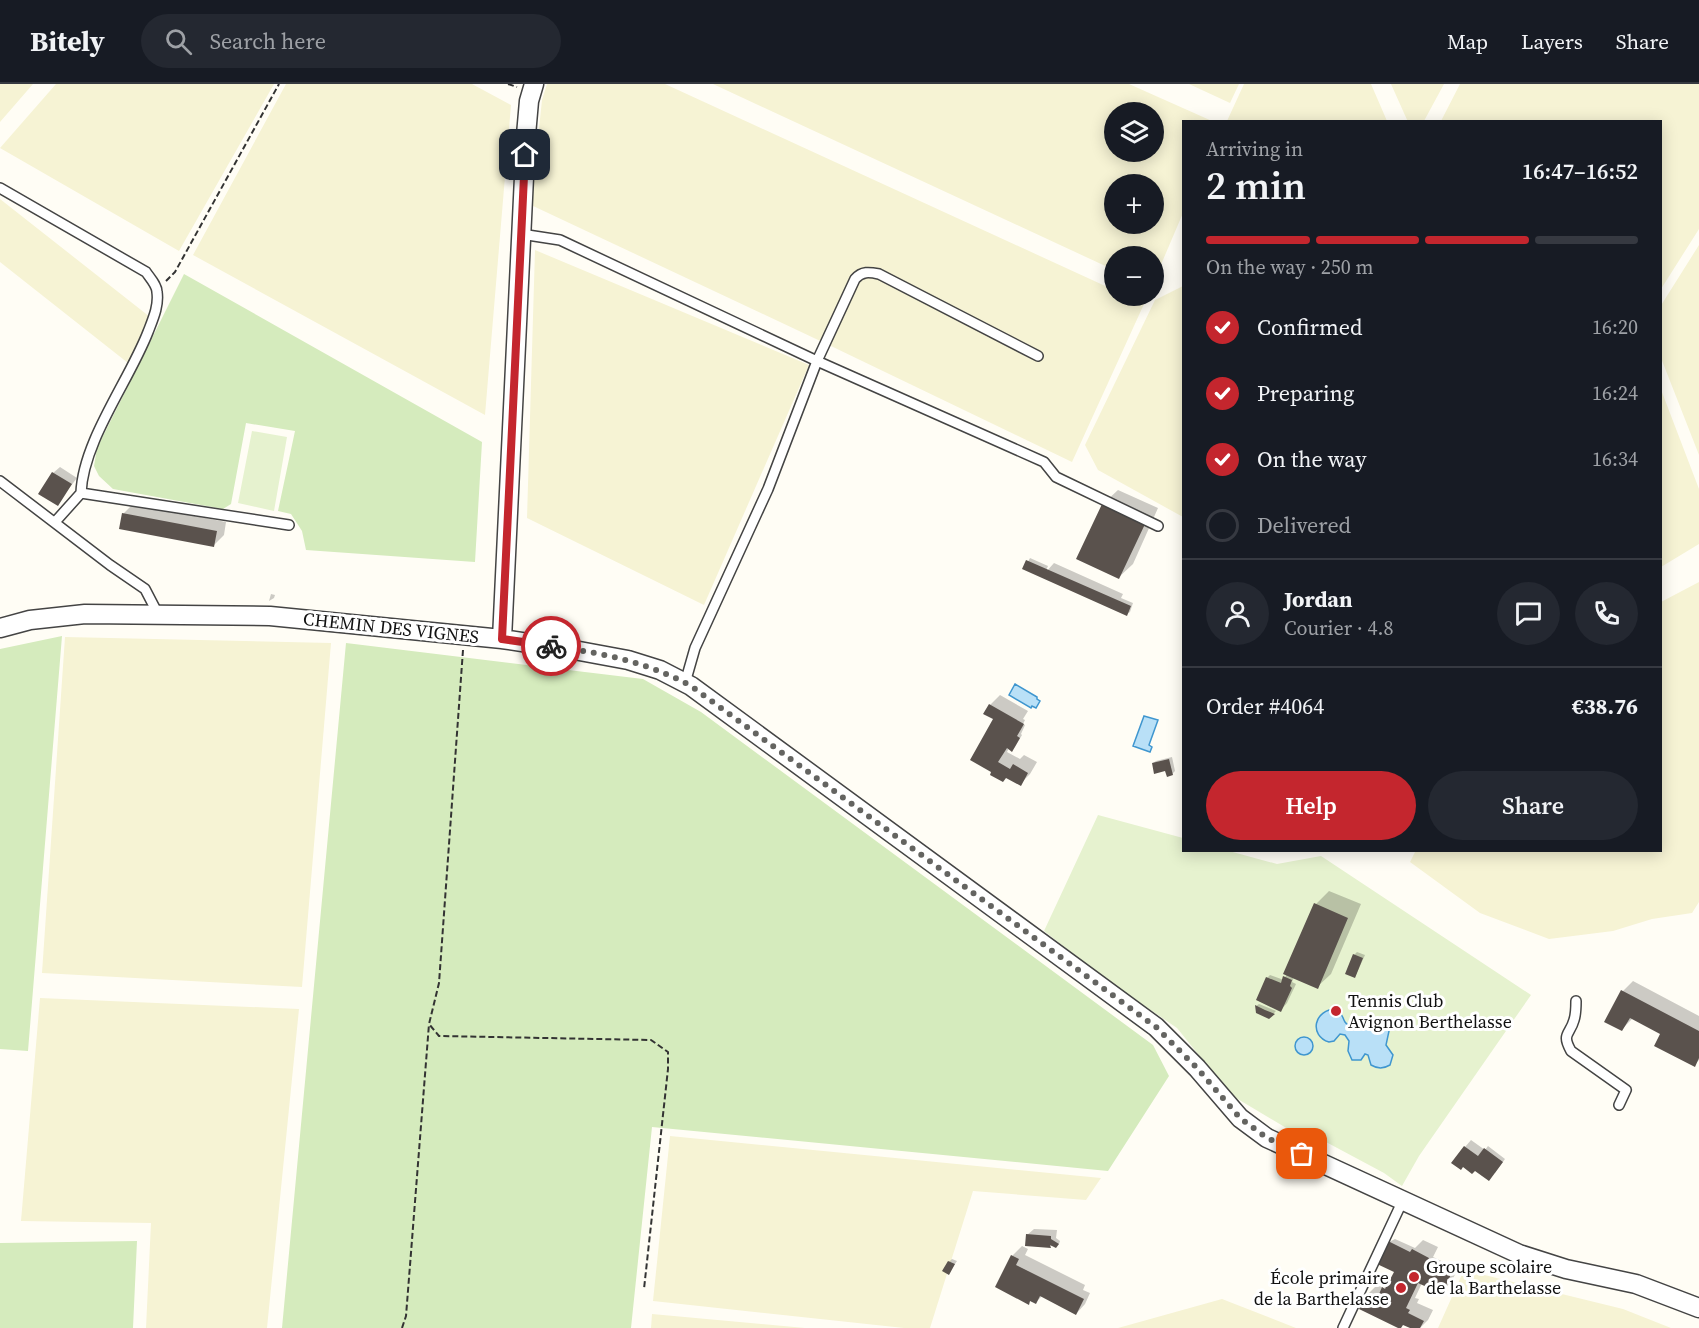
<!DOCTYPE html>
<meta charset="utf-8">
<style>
:root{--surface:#171b24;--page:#242831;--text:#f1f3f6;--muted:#9ea1a6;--line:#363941;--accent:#c4262e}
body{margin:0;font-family:"Source Serif 4",serif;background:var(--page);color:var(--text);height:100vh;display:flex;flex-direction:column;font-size:22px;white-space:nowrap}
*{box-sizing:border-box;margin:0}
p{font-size:20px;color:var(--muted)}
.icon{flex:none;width:33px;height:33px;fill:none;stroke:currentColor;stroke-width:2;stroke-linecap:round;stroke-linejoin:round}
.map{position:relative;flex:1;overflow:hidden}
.sheet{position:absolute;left:1182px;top:36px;width:480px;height:732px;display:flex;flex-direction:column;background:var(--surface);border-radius:0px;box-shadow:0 3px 15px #0003}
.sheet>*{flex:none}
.fabs{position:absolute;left:1104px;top:18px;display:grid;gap:12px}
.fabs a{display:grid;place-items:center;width:60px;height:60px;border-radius:50%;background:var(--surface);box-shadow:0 3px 15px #0003;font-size:30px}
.pin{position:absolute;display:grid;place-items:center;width:51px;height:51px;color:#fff;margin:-26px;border-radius:12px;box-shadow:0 3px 9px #0006}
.courier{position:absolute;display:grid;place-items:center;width:60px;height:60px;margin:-30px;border:4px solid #c4262e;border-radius:50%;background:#fff;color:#222;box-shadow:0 2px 8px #0007}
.headline em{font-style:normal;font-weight:600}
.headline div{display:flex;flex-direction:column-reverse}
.headline{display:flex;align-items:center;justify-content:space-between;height:102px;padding:0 24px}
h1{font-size:39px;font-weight:600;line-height:45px}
.bar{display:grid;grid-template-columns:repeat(4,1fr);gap:9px 6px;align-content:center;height:72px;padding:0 24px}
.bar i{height:8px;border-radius:4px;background:var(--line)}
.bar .on{background:var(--accent)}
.bar p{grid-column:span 4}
.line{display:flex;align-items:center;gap:15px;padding:0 24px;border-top:2px solid var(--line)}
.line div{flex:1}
.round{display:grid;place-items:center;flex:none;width:63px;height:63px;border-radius:32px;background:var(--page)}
ol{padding:0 24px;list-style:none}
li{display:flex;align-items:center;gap:18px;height:66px}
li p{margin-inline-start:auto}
li .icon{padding:6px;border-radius:50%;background:var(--accent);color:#fff;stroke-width:4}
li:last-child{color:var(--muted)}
li i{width:33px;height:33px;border:3px solid var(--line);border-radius:50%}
.action{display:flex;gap:12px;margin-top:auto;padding:12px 24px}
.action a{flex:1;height:69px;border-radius:36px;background:var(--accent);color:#fff;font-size:24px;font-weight:600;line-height:69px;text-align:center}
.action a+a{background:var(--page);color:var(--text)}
header{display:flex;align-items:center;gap:36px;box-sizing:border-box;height:84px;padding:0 30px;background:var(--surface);border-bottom:2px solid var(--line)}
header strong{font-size:28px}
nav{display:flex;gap:33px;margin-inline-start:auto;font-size:21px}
.search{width:420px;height:54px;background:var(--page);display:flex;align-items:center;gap:15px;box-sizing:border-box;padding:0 21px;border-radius:33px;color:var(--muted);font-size:22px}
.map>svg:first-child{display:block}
.farmland{fill:#f6f3d4;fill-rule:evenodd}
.green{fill:#d5ebbd}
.pitch{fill:#e6f2cf}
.water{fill:#b9e0f7;stroke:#3f96cf;stroke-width:1.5}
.shadow{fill:#0003}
.building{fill:#5a524d}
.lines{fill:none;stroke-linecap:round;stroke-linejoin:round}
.service-casing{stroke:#444;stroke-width:12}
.minor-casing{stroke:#444;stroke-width:21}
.path{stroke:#333;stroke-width:2;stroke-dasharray:6 3;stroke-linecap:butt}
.service{stroke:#fff;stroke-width:9}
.minor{stroke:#fff;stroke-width:18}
.done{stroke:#646461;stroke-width:6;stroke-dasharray:0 10.8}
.route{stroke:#c4262e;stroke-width:8}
.poi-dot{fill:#c4262e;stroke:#fff;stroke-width:2}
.labels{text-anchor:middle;stroke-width:6;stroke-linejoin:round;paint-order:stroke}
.street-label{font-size:18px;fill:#111;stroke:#fff}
.poi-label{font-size:18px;fill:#111;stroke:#fff;text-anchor:start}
</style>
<header>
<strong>Bitely</strong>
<div class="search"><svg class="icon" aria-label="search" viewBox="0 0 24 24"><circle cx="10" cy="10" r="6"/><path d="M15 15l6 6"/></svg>Search here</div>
<nav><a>Map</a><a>Layers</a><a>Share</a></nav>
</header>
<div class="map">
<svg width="1699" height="1244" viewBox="0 0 1699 1244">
<rect width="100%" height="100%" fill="#fffdf5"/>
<path class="farmland" d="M0 0H33L0 38Z
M56 0H274L179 167 0 64Z
M286 0H472L511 21 485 331 193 171Z
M547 0H665L1114 206V212H1126L1144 220 1072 378 833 263 531 121 542 16Z
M713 0H1129L1212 37 1184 38 1183 129 1154 197V172H1114V186ZM1114 28H1154V68H1114ZM1114 100H1154V140H1114Z
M1189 0H1239L1230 19Z
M1244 0H1371L1387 37H1227Z
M1391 0H1444L1424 37 1408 38Z
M1460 0H1699V145L1661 205 1660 38 1441 37Z
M0 115 150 233 128 279 0 178Z
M1699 161V371L1661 274 1660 223Z
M535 166 809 281 704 521 527 434Z
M1183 202V433L1098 386 1085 361 1155 216Z
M1660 303 1699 405V460L1661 483Z
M1699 498V818L1692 829 1652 835 1613 847 1549 855 1480 829 1410 778 1416 766H1660L1661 518Z
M65 553 331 559 302 903 42 889Z
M40 914 299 925 267 1244H146L151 1139 21 1137Z
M670 1052 1101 1094 1086 1116 973 1107 930 1244H904L653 1217Z
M1464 1186 1623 1225 1671 1244H1438Z
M1222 1215 1296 1244H1118Z
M652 1230 805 1244H651Z"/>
<path class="green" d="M184 190 482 358 475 478 306 466 302 447 291 430 278 427 295 347 246 339 231 420 223 425 113 405 99 392 94 382 97 364Z
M62 552 28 967 0 965V565Z
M346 559 643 595 701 628 1153 961 1169 992 1108 1087 652 1043 631 1244H282Z
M137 1157 133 1244H0V1159Z"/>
<path class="pitch" d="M252 347 287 353 274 427 238 419Z
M1098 731 1183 754 1184 766 1229 767 1277 780 1321 772 1531 911 1419 1072 1402 1102 1384 1089 1326 1058 1325 1067 1231 1011 1177 944 1108 897 1044 847Z"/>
<path class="water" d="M1015 600 1037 613V615L1040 617 1036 624 1032 622 1031 624 1009 611Z
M1144 632 1158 636 1149 661 1152 663 1150 668 1133 662Z
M1337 925C1343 930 1342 933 1345 938 1351 947 1366 937 1373 934L1386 938 1389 947 1386 961 1393 971 1390 981C1383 985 1378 985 1371 981L1368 971 1365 970 1361 976H1352L1348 967 1349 957 1345 951 1340 950 1334 957 1329 958C1309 952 1313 925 1337 925Z
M1295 962a9 9 0 1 1 18 0a9 9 0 1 1-18 0Z"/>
<path class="shadow" d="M60 383 77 394 57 420 53 389Z
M1118 406 1158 424 1133 480 1119 493 1104 419Z
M133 420 226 438 224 451 214 461 123 430Z
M1030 474 1048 482 1045 489 1054 479 1123 510 1121 514 1133 519 1130 528 1127 530 1024 485Z
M271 510 275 511 274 514 269 517Z
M1000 611 1028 627 1023 635 1025 636 1023 640 1025 641 1021 650 1022 651 1015 663 1012 666 1009 664 1007 668 1020 675 1024 671 1037 678 1030 690 1020 700 1007 692 992 690 995 635 990 621Z
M1172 673 1175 687 1172 690 1153 679 1156 677Z
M1329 807 1361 820 1331 890 1317 903 1294 893 1292 898 1296 900 1287 919 1281 926 1267 894 1270 891 1284 896 1316 820Z
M1357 868 1365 871 1355 893 1354 871Z
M1633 897 1699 932V976L1694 981 1662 949 1633 934 1622 945 1607 937 1623 907Z
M1259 920 1276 927 1269 934 1256 922Z
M1471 1056 1485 1066 1488 1062 1505 1075 1495 1089 1465 1063Z
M1034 1145 1057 1146 1056 1154 1060 1157 1059 1160 1050 1162 1027 1151Z
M1395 1155 1415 1164 1423 1156 1438 1163 1433 1173 1458 1185 1451 1198 1441 1208 1422 1199 1415 1214 1419 1215 1417 1219 1433 1226 1428 1236 1420 1244H1414L1367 1211 1377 1201 1384 1204 1391 1197 1396 1187 1389 1158Z
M1022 1162 1028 1165 1025 1171 1085 1201 1083 1206 1090 1209 1085 1220 1076 1230 1042 1212 1036 1218 1031 1216 1028 1219 1012 1172Z
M952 1175 957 1177 951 1186 949 1178Z"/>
<path class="building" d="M52 388 72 400 58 422 38 410Z
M1103 418 1146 438 1119 495 1076 475Z
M122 429 217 447 214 463 119 445Z
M1026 476 1131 522 1127 532 1022 485Z
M989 620 1024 640 1017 652 1020 654 1012 668 1007 664 998 678 1010 685 1013 680 1028 689 1021 702 1006 694 1003 698 990 691 991 688 970 676 993 635 983 630Z
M1169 675 1173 691 1167 693 1165 687 1154 690 1152 679Z
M1314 819 1348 834 1318 905 1283 890Z
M1353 870 1363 874 1355 894 1345 890Z
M1283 892 1292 896 1290 902 1292 904 1281 928 1256 916 1266 893 1281 899Z
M1621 906 1699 947V974L1695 983 1654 962 1660 950 1630 934 1622 947 1604 938Z
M1255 921 1265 926 1275 930 1269 935 1256 929Z
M1464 1062 1478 1072 1484 1064 1503 1078 1489 1097 1475 1087 1472 1090 1463 1083 1461 1086 1451 1079Z
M1026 1150 1051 1152V1155L1059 1160 1056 1164 1050 1161 1051 1164 1025 1162Z
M1388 1157 1410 1168 1412 1165 1429 1174 1428 1176 1452 1188 1442 1210 1418 1199 1406 1224 1410 1226 1408 1229 1424 1237 1420 1244H1410L1403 1241 1401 1244H1398L1359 1225 1366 1210 1377 1215 1382 1203 1385 1205 1394 1188 1377 1180Z
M1011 1171 1019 1175 1016 1181 1084 1215 1076 1231 1040 1212 1036 1220 1030 1217 1029 1221 995 1203Z
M948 1177 955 1180 949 1191 942 1187Z"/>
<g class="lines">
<g class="service-casing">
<path id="service" d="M0 104 146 188C150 194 157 201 157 208 159 222 153 235 148 248 129 297 83 357 81 409
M521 150 560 156 817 277 1044 378 1056 393 1158 442
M0 397 110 481 145 505 158 530
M55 438 81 409 289 441
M685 599 695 564 768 405 817 277 855 195C862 187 869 188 879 190L1038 272
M1576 917C1576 923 1576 930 1574 936 1570 951 1561 949 1571 967L1626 1006 1619 1021
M1343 1244 1403 1116"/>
</g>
<g class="minor-casing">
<path id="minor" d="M0 544 30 536 85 530 270 532 502 555 574 566 628 576 660 586 691 602 1156 943 1197 984 1240 1034 1267 1054 1519 1170 1566 1185 1636 1200 1699 1224
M502 555 526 51 529 17 534 0"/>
</g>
<path class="path" d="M508 0 517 3
M166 197 175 188 279 0
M463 566 439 899 429 940 439 952 651 956 668 968V985L644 1205
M402 1244 406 1232 429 940"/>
<use href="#service" class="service"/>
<use href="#minor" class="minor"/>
</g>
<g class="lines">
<path class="done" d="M551 562C601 569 645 577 691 602L1156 943 1197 984 1240 1034 1267 1054 1302 1070"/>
<path class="route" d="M525 71 502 555 551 562"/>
</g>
<g class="poi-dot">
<circle cx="1336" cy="927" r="6"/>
<circle cx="1414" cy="1193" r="6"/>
<circle cx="1401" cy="1204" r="6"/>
</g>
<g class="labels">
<g class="street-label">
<text transform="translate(391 544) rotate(6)" y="6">CHEMIN DES VIGNES</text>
</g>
<g class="poi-label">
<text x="1348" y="923">Tennis Club<tspan x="1348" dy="21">Avignon Berthelasse</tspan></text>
<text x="1426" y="1189">Groupe scolaire<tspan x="1426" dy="21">de la Barthelasse</tspan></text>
<text x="1389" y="1200" text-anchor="end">École primaire<tspan x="1389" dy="21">de la Barthelasse</tspan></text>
</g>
</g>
</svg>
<div class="fabs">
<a><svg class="icon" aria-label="layers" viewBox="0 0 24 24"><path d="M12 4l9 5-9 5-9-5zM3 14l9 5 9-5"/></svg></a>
<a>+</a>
<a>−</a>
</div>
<div class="pin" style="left:1302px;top:1070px;background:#ea580c"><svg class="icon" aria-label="bag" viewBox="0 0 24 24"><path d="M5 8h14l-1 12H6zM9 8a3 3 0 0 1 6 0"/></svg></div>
<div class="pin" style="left:525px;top:71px;background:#1f2937"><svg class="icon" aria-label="home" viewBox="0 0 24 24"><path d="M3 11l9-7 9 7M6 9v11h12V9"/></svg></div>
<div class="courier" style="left:551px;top:562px"><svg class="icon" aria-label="bike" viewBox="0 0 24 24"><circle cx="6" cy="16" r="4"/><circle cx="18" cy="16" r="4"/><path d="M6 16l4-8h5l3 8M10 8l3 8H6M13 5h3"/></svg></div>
<section class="sheet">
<div class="headline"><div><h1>2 min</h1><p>Arriving in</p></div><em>16:47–16:52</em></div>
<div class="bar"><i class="on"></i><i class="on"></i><i class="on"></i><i></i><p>On the way · 250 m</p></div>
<ol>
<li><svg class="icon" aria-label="check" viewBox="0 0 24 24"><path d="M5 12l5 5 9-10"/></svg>Confirmed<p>16:20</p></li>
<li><svg class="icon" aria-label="check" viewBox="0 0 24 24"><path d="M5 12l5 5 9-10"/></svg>Preparing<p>16:24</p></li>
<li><svg class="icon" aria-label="check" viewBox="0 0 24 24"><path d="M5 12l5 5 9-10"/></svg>On the way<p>16:34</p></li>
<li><i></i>Delivered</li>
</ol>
<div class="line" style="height:108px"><a class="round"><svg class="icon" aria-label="person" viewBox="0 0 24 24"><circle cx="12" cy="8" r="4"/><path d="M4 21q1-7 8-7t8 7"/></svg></a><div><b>Jordan</b><p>Courier · 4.8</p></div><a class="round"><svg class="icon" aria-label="chat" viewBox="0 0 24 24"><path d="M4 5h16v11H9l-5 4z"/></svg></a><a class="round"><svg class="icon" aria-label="phone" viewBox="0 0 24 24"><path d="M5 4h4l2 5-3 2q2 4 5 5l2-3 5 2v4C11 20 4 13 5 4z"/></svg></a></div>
<div class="line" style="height:78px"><div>Order #4064</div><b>€38.76</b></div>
<div class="action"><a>Help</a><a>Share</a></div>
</section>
</div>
